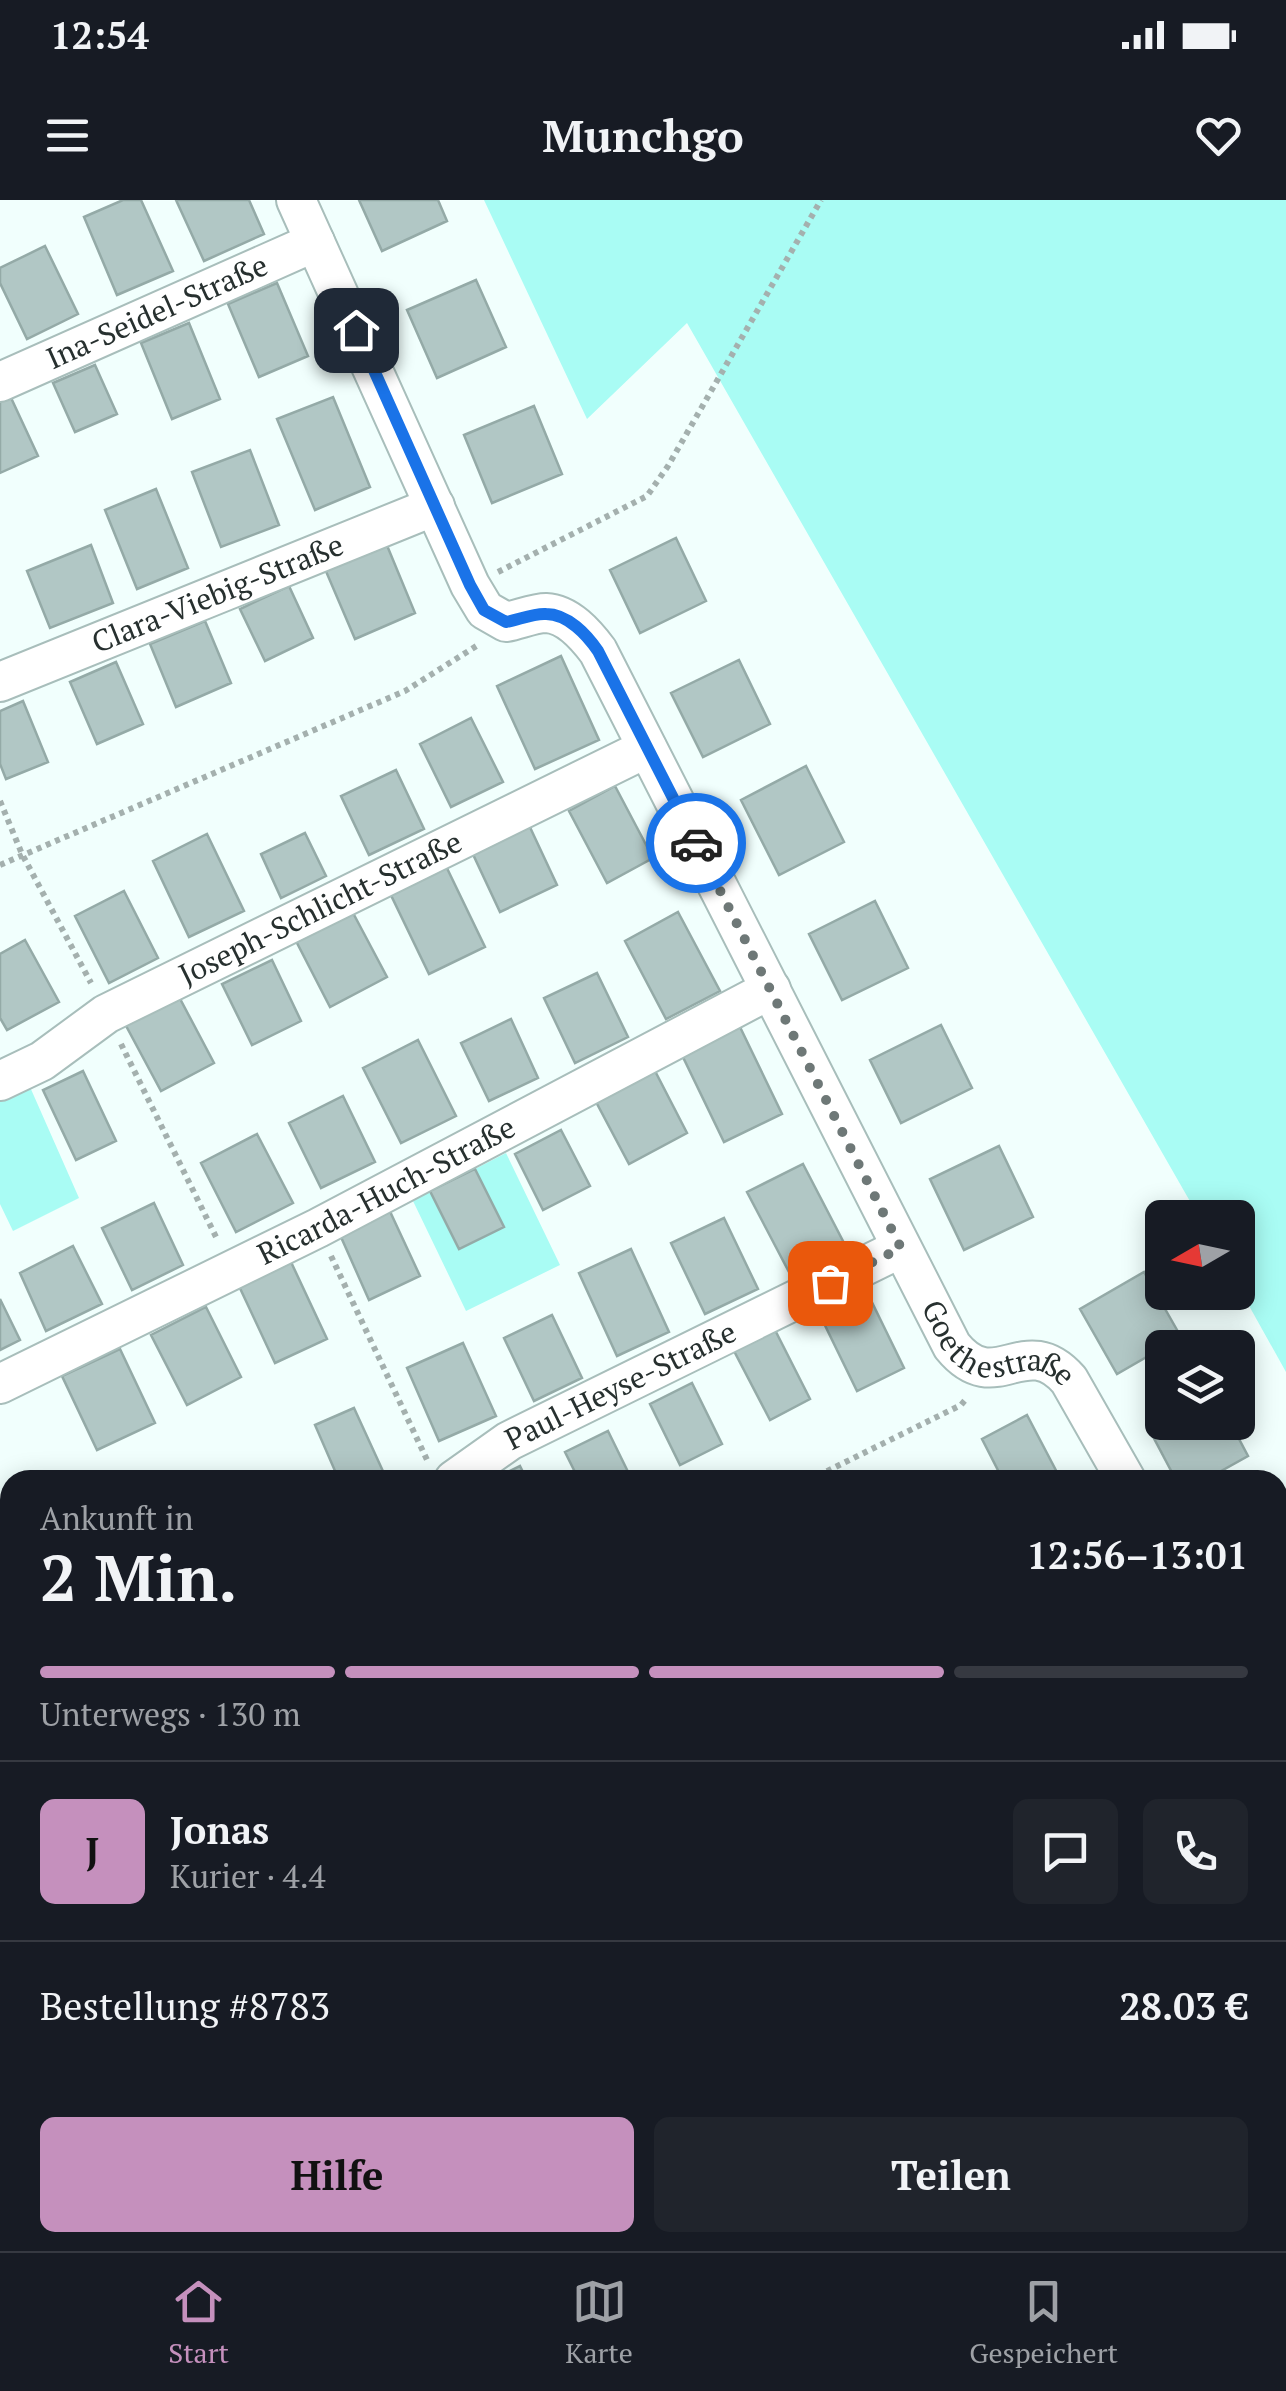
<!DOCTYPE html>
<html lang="de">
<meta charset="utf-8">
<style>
:root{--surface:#171b24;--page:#20242c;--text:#f1f3f6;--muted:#9ea1a6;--line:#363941;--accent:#c590bd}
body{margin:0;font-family:"PT Serif",serif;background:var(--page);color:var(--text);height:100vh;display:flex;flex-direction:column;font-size:38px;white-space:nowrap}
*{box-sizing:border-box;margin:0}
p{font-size:32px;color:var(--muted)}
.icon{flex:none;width:55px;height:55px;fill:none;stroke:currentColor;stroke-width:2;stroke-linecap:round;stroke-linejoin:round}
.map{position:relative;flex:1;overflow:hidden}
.sheet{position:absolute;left:0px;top:1270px;width:1288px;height:782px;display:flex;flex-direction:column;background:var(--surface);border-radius:30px 30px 0 0;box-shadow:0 5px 25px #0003}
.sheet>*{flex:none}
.needle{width:65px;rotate:261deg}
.fabs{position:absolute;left:1145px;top:1000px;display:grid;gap:20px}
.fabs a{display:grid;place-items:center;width:110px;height:110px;border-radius:15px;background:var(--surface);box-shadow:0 5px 25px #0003;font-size:50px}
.pin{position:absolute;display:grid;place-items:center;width:85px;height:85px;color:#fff;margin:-42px;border-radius:20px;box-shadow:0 5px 15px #0006}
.courier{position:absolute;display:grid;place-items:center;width:100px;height:100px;margin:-50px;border:8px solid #1a73e8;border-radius:50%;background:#fff;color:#222;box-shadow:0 2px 12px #0007}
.headline em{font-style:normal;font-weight:800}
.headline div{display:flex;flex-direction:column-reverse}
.headline{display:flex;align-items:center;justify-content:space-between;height:170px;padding:0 40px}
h1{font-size:65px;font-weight:800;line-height:75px}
.bar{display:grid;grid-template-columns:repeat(4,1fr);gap:15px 10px;align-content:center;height:120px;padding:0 40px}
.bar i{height:12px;border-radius:8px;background:var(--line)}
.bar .active{background:var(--accent)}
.bar p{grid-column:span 4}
.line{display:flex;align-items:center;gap:25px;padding:0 40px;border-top:2px solid var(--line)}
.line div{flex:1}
.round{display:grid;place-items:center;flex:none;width:105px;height:105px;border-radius:15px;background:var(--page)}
.action{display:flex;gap:20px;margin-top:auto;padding:20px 40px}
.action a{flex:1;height:115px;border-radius:15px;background:var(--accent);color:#111;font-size:40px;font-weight:800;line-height:115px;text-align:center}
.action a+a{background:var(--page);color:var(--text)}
.status{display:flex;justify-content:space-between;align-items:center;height:70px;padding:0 50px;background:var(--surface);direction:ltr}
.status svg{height:28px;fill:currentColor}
header{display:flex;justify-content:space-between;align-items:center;height:130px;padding:0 40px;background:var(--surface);font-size:45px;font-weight:800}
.tab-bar{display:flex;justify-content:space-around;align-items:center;height:140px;border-top:2px solid var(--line);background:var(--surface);font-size:28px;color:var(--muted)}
.tab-bar a{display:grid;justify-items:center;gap:5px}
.tab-bar .active{color:var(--accent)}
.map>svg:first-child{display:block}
.green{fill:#a9fcf4}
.building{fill:#b1c7c5;stroke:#94aaa7;stroke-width:2.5}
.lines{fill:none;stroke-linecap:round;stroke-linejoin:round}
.minor-casing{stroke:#a8bebb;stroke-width:42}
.path{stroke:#a4b0ae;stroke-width:6;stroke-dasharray:5 5;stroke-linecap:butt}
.minor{stroke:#fff;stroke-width:38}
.done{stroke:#6e7877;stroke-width:10;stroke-dasharray:0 18}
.route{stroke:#1a73e8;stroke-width:12}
.labels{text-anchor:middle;stroke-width:10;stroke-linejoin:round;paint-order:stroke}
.street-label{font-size:30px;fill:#27302f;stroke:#fff}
</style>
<div class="status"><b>12:54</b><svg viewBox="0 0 49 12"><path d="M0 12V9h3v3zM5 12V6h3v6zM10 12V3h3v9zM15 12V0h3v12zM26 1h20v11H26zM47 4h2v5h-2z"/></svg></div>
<header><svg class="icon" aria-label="menu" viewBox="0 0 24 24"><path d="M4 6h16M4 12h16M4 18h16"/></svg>Munchgo<svg class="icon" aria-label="heart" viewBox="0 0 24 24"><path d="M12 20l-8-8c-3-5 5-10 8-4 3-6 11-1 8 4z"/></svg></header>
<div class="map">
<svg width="1286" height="2051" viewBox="0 0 1286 2051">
<rect width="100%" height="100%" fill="#f1fffd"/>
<path class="green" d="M484 0H1286V1172L1238 1086V1018L1199 1017 687 123 587 219Z
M30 887 79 998 13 1031 0 1004V900Z
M506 953 560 1065 466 1111 413 1001 430 991 459 1049 503 1027 475 969Z
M10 1715V1869L0 1874V1720Z"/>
<path class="building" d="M123 0H141L173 71 117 95 84 17Z
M176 0H249L264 34 204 61Z
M359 0H438L447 21 382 51Z
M45 46 78 114 27 139 0 83V68Z
M476 80 506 147 437 178 407 110Z
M277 83 308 156 259 177 228 104Z
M189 123 220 199 172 219 141 143Z
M95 165 117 214 75 232 53 183Z
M6 187 38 256 0 273V190Z
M333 197 370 287 315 310 277 219Z
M534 206 562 274 492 303 464 235Z
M250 250 279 325 221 347 192 272Z
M156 289 188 368 137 389 105 310Z
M676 338 706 401 640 433 610 370Z
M386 343 415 413 355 439 325 369Z
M91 345 113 403 50 428 27 371Z
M289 386 313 438 265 461 240 409Z
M205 421 231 483 176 507 150 444Z
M561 456 599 540 535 569 497 486Z
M739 460 770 524 703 557 671 493Z
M116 462 143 524 97 544 70 482Z
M23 501 48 562 6 579 0 564V511Z
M471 518 503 582 451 607 420 544Z
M806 566 844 642 779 675 741 600Z
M396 570 424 629 369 655 341 596Z
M615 586 653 658 607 683 569 611Z
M528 623 557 685 500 712 471 650Z
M305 633 326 676 281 698 261 654Z
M207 634 244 711 189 737 153 661Z
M444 662 485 747 429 774 388 689Z
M124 691 158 758 109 783 75 716Z
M875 701 908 768 842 800 809 734Z
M352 711 387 777 330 807 296 741Z
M678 712 720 791 666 819 625 741Z
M25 740 59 802 7 830 0 818V754Z
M272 760 301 821 252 845 222 784Z
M597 773 628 837 575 863 544 798Z
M177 793 214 863 161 891 124 822Z
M511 819 538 878 489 901 461 843Z
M941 825 972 888 901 923 870 860Z
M740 827 782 914 724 942 682 855Z
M418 840 456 916 401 943 363 868Z
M654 869 687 933 629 964 595 900Z
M83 871 116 941 76 960 43 890Z
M343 896 375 962 321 988 289 923Z
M561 930 590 986 543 1010 515 954Z
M257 934 293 1003 236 1032 201 963Z
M999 946 1033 1017 964 1050 930 979Z
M803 964 844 1043 789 1072 747 992Z
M475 969 504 1027 459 1049 430 991Z
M154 1003 183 1065 132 1090 102 1028Z
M387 1005 420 1076 369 1100 337 1028Z
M724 1018 758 1089 705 1114 671 1043Z
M73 1046 102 1104 46 1131 20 1073Z
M631 1049 669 1132 617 1156 579 1073Z
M291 1062 327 1139 275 1163 239 1086Z
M1144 1072 1181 1137 1117 1174 1080 1109Z
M865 1088 904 1168 857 1191 818 1111Z
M0 1099 20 1140 0 1150Z
M206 1107 241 1177 187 1205 151 1135Z
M552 1115 582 1178 534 1201 504 1138Z
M774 1128 810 1199 770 1220 733 1149Z
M463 1143 496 1216 439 1241 407 1168Z
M120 1149 155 1223 97 1250 62 1176Z
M692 1183 722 1244 680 1265 650 1204Z
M354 1208 387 1280H339L315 1225Z
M1027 1215 1061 1280H1003L982 1239Z
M1162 1222H1230L1248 1256 1205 1280H1176L1149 1229Z
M608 1231 632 1280H579L565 1252Z
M520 1266 527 1280H492Z
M1282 1310 1286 1317V1396L1278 1401V1313Z
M9 1371 10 1453 0 1458V1375Z
M0 1533 10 1554V1608L0 1612Z
M213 2042H297L301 2051H217Z
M418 2042H478L483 2051H423Z
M952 2042H1010L1011 2045 994 2051H955Z"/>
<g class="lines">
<g class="minor-casing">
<g id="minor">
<path id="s1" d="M296 0 470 385 485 410 506 422C518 420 534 413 546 413 568 414 586 435 598 451L952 1146C996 1200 1024 1129 1069 1180L1126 1280"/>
<path id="s2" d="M0 182 315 42"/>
<path id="s3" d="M0 482 435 306"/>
<path id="s4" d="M0 881 42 861 106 814 647 548"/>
<path id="s5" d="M0 1184 318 1028 771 789"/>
<path id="s6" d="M454 1280 509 1241 901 1048"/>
<path d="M0 1495 10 1490"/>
<path d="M1278 1553 1286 1568"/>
<path d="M1278 1693 1286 1689"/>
<path d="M0 1905 10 1900"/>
<path d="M0 1985 4 1992"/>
<path d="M388 2042 393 2051"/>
<path d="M902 2042 907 2051"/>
</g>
</g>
<path class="path" d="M498 372 647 296 668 266 821 0
M0 601 22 654 91 783
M0 665 405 491 478 445
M121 844 217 1039
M331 1056 428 1262
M809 1280 961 1205 967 1198
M0 1709 10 1704
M1278 1941 1286 1940
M659 2051 683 2042"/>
<use href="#minor" class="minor"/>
</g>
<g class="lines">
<path class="done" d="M696 643 901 1048 830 1083"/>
<path class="route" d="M356 130 470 385 484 410 506 422C518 420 534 413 546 414 568 414 587 435 598 451L696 643"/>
</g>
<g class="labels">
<g class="street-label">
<text dy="10" stroke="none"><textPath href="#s2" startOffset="172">Ina-Seidel-Straße</textPath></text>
<text dy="10" stroke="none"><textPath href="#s3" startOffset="235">Clara-Viebig-Straße</textPath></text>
<text dy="10" stroke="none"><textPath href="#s4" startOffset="365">Joseph-Schlicht-Straße</textPath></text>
<text dy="10" stroke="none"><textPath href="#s5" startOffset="432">Ricarda-Huch-Straße</textPath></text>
<text dy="10" stroke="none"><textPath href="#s1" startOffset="1405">Goethestraße</textPath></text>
<text dy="10" stroke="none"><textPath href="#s6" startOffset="192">Paul-Heyse-Straße</textPath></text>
</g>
</g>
</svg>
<div class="fabs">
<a><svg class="needle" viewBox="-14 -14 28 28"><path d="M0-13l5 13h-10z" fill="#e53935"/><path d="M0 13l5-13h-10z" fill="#9ea1a6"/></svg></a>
<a><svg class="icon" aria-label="layers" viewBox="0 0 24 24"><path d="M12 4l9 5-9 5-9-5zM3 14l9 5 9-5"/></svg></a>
</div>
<div class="pin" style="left:830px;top:1083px;background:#ea580c"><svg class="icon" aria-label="bag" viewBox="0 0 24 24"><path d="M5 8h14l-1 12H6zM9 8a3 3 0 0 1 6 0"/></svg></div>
<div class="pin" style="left:356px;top:130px;background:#1f2937"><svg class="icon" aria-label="home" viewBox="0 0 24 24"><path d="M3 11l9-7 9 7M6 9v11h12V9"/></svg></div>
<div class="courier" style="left:696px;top:643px"><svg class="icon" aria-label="car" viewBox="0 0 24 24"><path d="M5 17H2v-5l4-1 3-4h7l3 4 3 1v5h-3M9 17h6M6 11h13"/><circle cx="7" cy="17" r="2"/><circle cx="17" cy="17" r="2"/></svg></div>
<section class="sheet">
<div class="headline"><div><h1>2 Min.</h1><p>Ankunft in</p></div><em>12:56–13:01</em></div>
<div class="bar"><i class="active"></i><i class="active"></i><i class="active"></i><i></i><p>Unterwegs · 130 m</p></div>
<div class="line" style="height:180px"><b class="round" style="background:var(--accent);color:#111">J</b><div><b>Jonas</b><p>Kurier · 4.4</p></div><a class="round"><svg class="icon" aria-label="chat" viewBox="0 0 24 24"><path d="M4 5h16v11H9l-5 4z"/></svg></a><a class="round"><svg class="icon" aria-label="phone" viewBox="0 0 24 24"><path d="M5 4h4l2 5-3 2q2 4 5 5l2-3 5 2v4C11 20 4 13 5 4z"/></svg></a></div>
<div class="line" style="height:130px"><div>Bestellung #8783</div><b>28.03 €</b></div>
<div class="action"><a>Hilfe</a><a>Teilen</a></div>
</section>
</div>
<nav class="tab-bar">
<a class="active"><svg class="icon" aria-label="home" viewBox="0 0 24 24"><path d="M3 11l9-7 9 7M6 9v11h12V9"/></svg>Start</a>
<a><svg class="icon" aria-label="map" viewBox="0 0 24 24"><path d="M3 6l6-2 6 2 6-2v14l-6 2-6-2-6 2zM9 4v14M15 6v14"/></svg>Karte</a>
<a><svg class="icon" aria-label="saved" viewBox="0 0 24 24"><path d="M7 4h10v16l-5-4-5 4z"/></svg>Gespeichert</a>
</nav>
